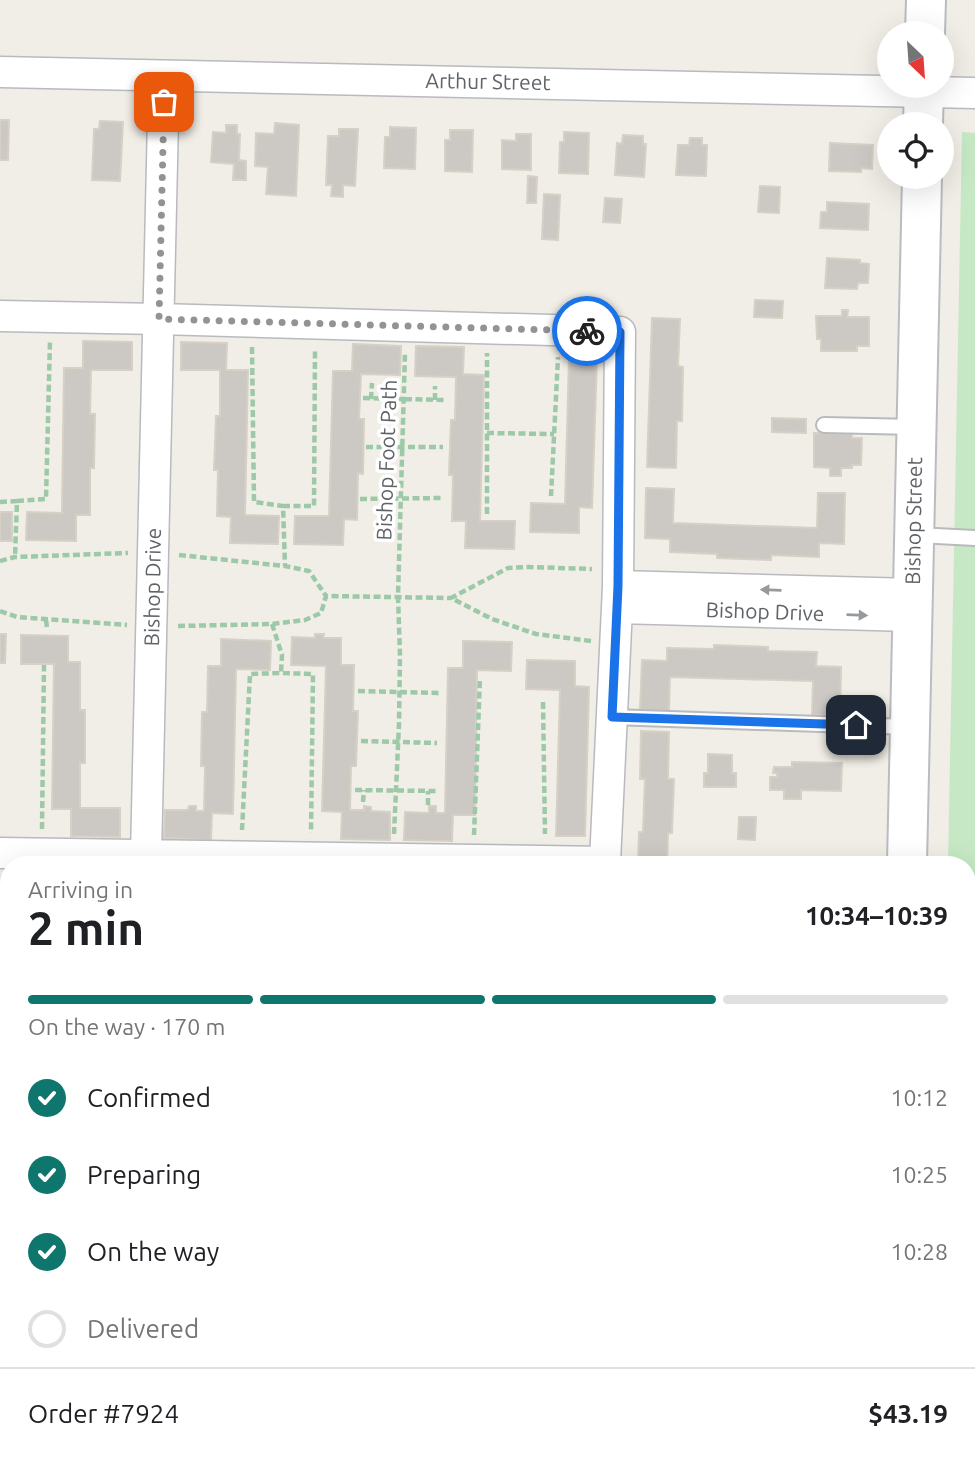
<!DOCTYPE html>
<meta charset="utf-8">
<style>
:root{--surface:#fff;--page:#f2f2f2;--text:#202124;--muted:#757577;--line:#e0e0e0;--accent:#0f766e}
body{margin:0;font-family:Ubuntu,sans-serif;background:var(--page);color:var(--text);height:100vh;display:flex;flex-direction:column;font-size:26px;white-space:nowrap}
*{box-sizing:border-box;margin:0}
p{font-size:23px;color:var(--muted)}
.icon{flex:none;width:38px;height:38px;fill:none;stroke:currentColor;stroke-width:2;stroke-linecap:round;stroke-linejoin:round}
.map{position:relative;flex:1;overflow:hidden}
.panel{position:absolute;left:0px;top:856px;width:976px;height:618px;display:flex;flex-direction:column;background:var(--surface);border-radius:28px 28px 0 0;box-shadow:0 7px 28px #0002}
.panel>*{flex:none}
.needle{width:46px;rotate:155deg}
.fabs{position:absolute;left:877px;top:21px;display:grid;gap:14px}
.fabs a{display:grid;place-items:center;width:77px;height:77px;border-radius:50%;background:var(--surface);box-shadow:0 7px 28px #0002;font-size:35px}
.pin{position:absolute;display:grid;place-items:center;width:60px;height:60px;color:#fff;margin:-30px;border-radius:14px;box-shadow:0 4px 10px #0006}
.courier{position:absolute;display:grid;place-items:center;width:70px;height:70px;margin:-35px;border:5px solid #1a73e8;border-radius:50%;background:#fff;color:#222;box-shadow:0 2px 9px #0007}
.summary em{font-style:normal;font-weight:600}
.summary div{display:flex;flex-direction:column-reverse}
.summary{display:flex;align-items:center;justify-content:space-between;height:119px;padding:0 28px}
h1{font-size:46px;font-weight:600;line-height:52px}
.bar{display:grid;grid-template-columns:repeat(4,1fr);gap:10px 7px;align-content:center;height:84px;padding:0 28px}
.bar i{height:9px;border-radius:5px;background:var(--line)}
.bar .on{background:var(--accent)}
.bar p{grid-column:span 4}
.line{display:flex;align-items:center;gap:18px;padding:0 28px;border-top:2px solid var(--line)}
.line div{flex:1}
ol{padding:0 28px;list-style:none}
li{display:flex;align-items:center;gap:21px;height:77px}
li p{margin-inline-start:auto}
li .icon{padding:7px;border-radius:50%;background:var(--accent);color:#fff;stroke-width:4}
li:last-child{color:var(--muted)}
li i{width:38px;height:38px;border:4px solid var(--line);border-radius:50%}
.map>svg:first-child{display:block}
.green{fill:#c6e8c4}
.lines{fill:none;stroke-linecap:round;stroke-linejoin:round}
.stream{stroke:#a9deff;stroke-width:8}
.building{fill:#ccc9c4;stroke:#d6d0c5;stroke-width:2}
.lane-casing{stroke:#b8babe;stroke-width:18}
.street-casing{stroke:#b8babe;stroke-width:33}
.secondary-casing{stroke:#b9bcc1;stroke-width:42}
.path{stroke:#9dc9a8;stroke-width:4.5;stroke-dasharray:7 3.5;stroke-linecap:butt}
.lane{stroke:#fff;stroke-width:14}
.street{stroke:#fff;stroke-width:30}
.secondary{stroke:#fff;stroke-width:38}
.oneway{fill:#979a9d}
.done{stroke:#929494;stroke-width:7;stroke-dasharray:0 12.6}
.route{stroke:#1a73e8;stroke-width:9}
.labels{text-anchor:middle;stroke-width:7;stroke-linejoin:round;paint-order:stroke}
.street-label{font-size:21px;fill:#5f6368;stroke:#fff}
</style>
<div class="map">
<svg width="975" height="1473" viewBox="0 0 975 1473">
<rect width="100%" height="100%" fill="#f1eee7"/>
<path class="green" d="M962 132 975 133V1024H968V864H948Z"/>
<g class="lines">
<path class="stream" d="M0 900H9
M968 1002H975"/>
</g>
<path class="building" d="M0 120H9L8 160H0Z
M100 121 123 122 120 181 92 180 94 129H99Z
M275 123 299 125 296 196 266 194 268 167 255 166 256 133 274 134Z
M226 125H237V134H240L239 160 246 161V180H233L234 164 211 162 213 132 226 133Z
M390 127 416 128 415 169 384 168 385 137H390Z
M339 129H358L355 186 343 185V197L331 196 332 185H326L328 136H339Z
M450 130H473L472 172 445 171V140H450Z
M564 132 589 133 588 174 559 173 560 142H564Z
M516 134H531V170L502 169V140L516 141Z
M623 135 643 136V144H646L644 177 615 175 617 143 622 144Z
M690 138H702V145H707L706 176 676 175 678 145H689Z
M830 143 873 145 872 169 861 168V172L829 171Z
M528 176 537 177 536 203H527Z
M760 186 780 187 779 213 758 212Z
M544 194 560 195 558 240 542 239Z
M605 198 622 199 620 223 603 222Z
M827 202 869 204 868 230 820 228 821 212H827Z
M827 258 860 260V263L869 264 868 283H858L857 289 825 288Z
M755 300 783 301 782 318 754 317Z
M842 310H848L847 317H869V346H857V351H821V339H817L816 316H842Z
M652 318 680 319 678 366 683 367 682 421H677L676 468 647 467Z
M83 341 132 342V370H91L90 414H95L94 468H90V515H76V541L26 540 27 512 62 513 64 368H83Z
M181 342 227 343 226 370H248L245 515 279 516 278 544 230 543 231 517 217 516 218 470H214L216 416H220V370H181Z
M353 344 401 346 400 375 361 374 359 419H364L363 474 358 473 357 520 344 519 343 545 294 544 295 516H329L333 371H352Z
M416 346 464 347 463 374 484 375 480 521H515L514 549 465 548 466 521H452L453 475H449L451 420H455L456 377 415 376Z
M569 358 597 359 592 508 579 507V533L530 532 531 503 565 504Z
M772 418 806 419V433L772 432Z
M814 433 852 434V438H862L861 465H852V468H841V476H830V468L814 467Z
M646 488 674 489 673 523 817 528 818 493H845L844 544 819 543V557L771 555V560L717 558V554L670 552V539L645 538Z
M0 512H12V541H0Z
M0 634H6L5 663H0Z
M315 634H324L323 638H341V665H354L353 711H358L356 766H351L350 810H364V806L371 807V811L390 812V840L341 839 342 812 322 811 326 666 291 665 292 637 315 638Z
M21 635 68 636V662H80V710H85V763H80V808H120V837L71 836V809H52L54 664H21Z
M221 639 271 641 270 670 236 669 233 814 212 813 211 840 164 838 165 810H188L189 806H196V811H204L205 766H201L202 712H207L208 666H221Z
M463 641 512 642 511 671 477 670 475 815H453L452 841 404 840 405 812 429 813V806H436V813H445L448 668H463Z
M714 645 768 647V651L817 652 816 666 841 667 840 716 812 715 813 681 670 677 669 711 640 710 642 660 667 661V648L714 649Z
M527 660 575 661V686L589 687 585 836H556L560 690 526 689Z
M641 731 669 732 668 779H674L672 833H668L667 864H638L639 832H643L645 779H640Z
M708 754 732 755V773H736V787H704V773H708Z
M792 762 842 763 841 791 801 790V799H784V790H770V777H777V773H773L774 767H792Z
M739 817H756L755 840 738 839Z
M0 1036H9V1065H0Z
M0 1134 9 1135V1168L0 1167Z
M968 1193H975V1221H970V1213H968Z
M0 1272H9V1305H0Z
M968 1304H975V1342H968Z
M0 1445H3V1473H0Z
M968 1448H975V1473H958L959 1465H968Z
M34 1465H79V1473H33Z
M109 1465H181V1473H109Z
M234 1465H277V1473H233Z
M323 1465H372V1473H322Z
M479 1465H536L535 1473H479Z
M580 1465H635V1473H580Z
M673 1465 732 1466V1473H673Z
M767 1465H834L835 1473H767Z"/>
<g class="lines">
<g class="lane-casing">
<path id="lane" d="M824 425 916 427
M917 535 975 538
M612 717 908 727"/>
</g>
<g class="street-casing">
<path id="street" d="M0 72 975 93
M0 316 159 319 620 332 618 586 605 862 0 853
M618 586 913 594
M618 608 912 616
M146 855 164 76
M0 955H9
M0 1371H9
M968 1391H975"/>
</g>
<g class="secondary-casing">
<path id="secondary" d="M925 33 926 0
M923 124 924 86
M907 864 922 177
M893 1473V1465"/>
</g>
<path class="path" d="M252 347 254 502 283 506 285 566
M363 398 444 400
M371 399 372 383
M435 400V386
M487 433 554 434
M366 447H443
M551 496 558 357
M360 499 443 498
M17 501 46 499 50 341
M0 502 17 501 15 557
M283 506H314L315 349
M487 514V353
M179 555 285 566 309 571 326 596
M0 561 15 557 128 553
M0 611 17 617 127 625
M46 620 47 628
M272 624 282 655 281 673 313 674 311 833
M178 626 272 624 305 620 321 613 326 596 451 598
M591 641 536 634 492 619 451 598 508 568 529 567 592 569
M358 691 440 693
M543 702 545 834
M361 741 437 743
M355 790 438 791
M363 802 364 790
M428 805V791
M42 829 44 665
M242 830 250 674 281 673
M394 834 399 724 400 656 398 596 405 353
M474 835 480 678"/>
<use href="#lane" class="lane"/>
<use href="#street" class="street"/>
<use href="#secondary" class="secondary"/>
</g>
<defs><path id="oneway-solid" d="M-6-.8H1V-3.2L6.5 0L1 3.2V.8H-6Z" transform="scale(1.75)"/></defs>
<g class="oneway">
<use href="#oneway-solid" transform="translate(771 590) rotate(-178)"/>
<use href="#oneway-solid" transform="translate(857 615) rotate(2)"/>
</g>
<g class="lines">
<path class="done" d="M164 102 159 319 587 331"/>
<path class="route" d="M587 331 620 332 618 586 612 717 856 725"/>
</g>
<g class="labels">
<g class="street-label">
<text transform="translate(488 82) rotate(1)" y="7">Arthur Street</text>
<text transform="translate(387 460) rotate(-88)" y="7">Bishop Foot Path</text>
<text transform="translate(914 521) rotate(-89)" y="7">Bishop Street</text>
<text transform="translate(153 587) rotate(-89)" y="7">Bishop Drive</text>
<text transform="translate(765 612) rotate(2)" y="7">Bishop Drive</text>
</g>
</g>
</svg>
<div class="fabs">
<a><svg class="needle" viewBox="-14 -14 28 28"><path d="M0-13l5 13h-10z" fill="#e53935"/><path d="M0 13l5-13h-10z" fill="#757577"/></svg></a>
<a><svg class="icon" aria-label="locate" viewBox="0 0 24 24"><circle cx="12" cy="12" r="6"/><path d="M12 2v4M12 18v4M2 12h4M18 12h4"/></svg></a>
</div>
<div class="pin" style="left:164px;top:102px;background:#ea580c"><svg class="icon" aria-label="bag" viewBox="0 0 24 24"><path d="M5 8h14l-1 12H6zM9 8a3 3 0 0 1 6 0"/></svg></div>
<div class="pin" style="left:856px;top:725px;background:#1f2937"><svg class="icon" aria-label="home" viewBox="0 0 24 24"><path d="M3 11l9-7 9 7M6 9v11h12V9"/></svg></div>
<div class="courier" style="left:587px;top:331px"><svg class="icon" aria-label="bike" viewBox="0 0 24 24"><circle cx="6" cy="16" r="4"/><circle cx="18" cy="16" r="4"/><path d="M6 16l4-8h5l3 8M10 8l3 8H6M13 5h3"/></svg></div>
<section class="panel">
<div class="summary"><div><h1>2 min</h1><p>Arriving in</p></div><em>10:34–10:39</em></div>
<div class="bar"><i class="on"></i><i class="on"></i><i class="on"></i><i></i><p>On the way · 170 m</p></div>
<ol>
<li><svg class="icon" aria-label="check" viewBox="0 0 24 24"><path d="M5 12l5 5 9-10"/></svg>Confirmed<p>10:12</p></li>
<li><svg class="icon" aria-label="check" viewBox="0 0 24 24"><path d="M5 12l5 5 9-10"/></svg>Preparing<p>10:25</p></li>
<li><svg class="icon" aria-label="check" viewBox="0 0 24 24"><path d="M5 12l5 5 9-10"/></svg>On the way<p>10:28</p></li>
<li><i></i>Delivered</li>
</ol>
<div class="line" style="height:91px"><div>Order #7924</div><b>$43.19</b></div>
</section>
</div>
